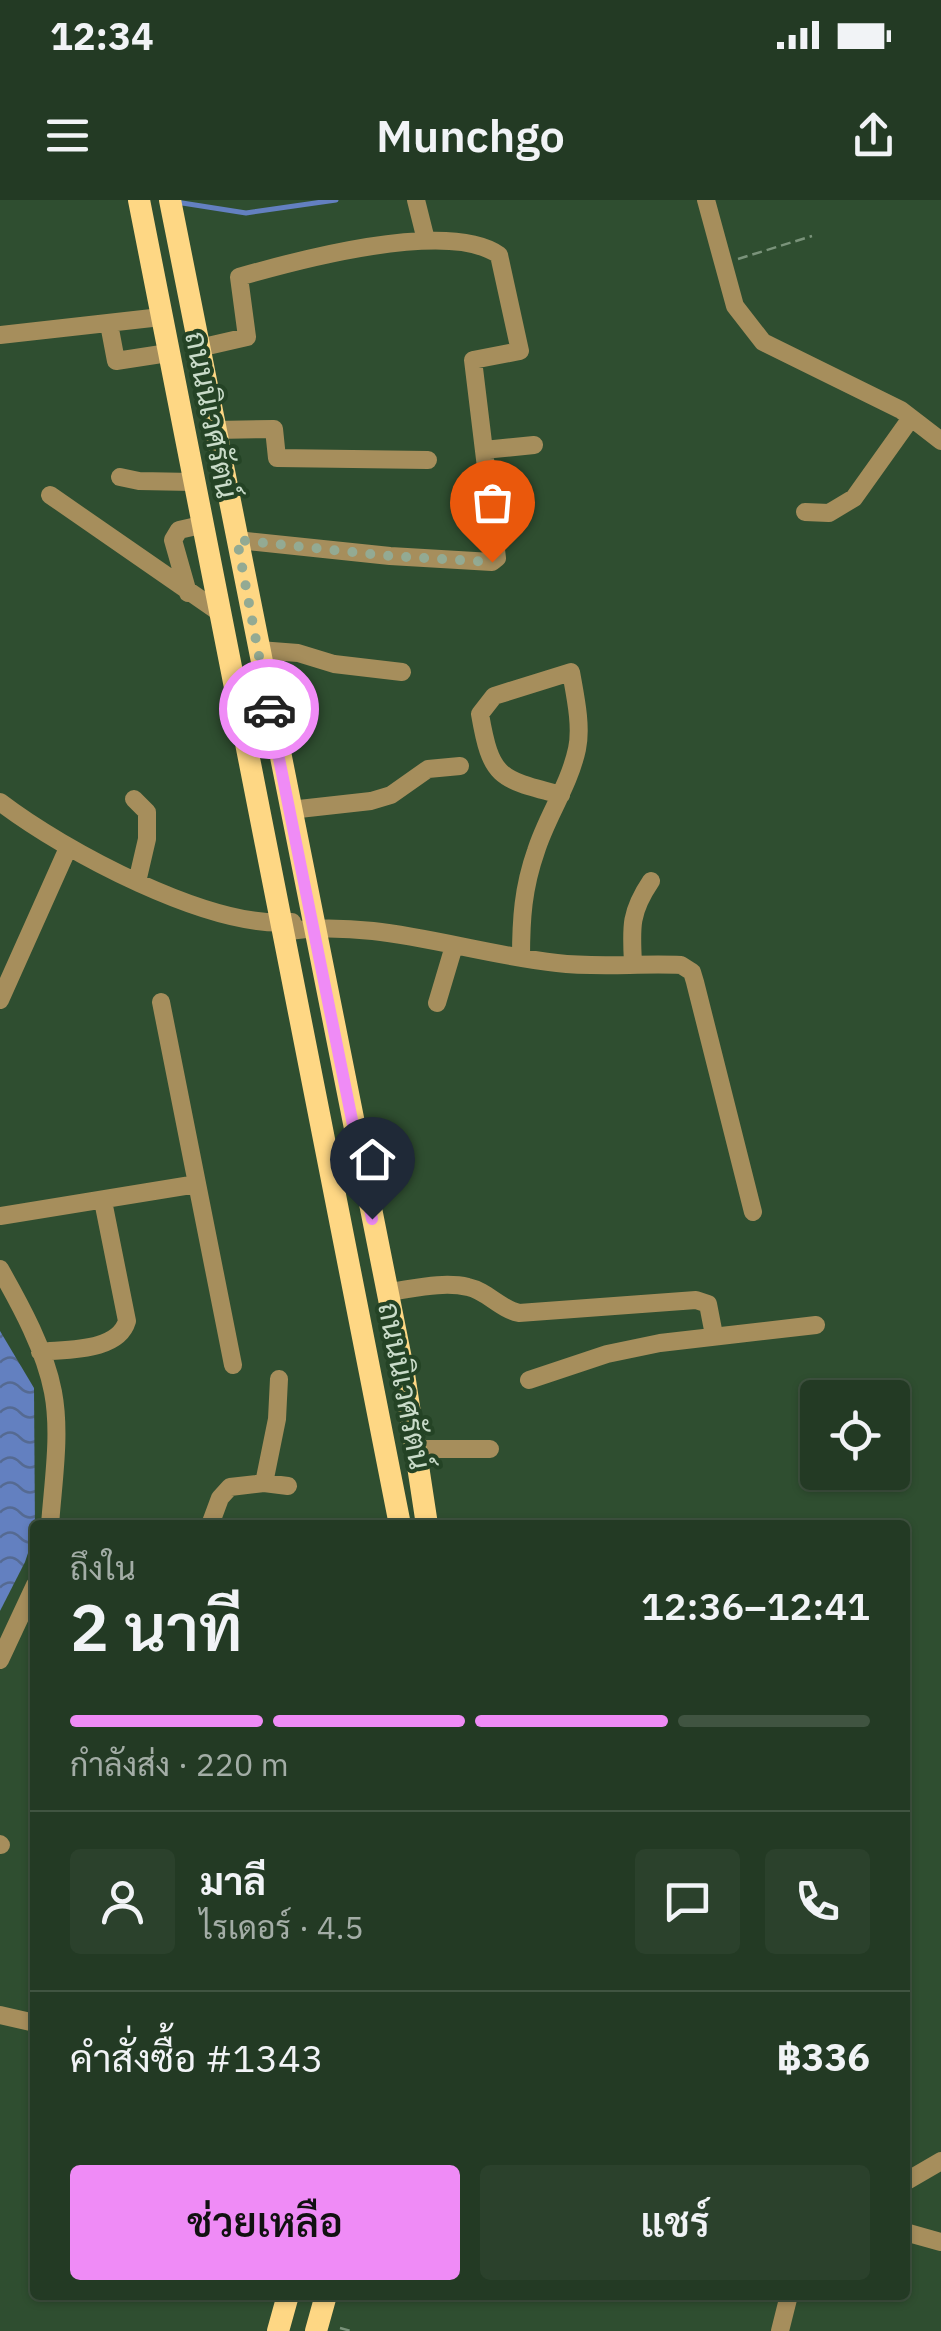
<!DOCTYPE html>
<html lang="th">
<meta charset="utf-8">
<style>
:root{--surface:#233a24;--page:#2b412c;--text:#f1f3f6;--muted:#a3ada6;--line:#405441;--accent:#ef8bf6}
body{margin:0;font-family:"IBM Plex Sans",Sarabun,sans-serif;background:var(--page);color:var(--text);height:100vh;display:flex;flex-direction:column;font-size:38px;white-space:nowrap}
*{box-sizing:border-box;margin:0}
p{font-size:32px;color:var(--muted)}
.icon{flex:none;width:55px;height:55px;fill:none;stroke:currentColor;stroke-width:2;stroke-linecap:round;stroke-linejoin:round}
.map{position:relative;flex:1;overflow:hidden}
.drawer{position:absolute;left:30px;top:1320px;width:880px;height:780px;display:flex;flex-direction:column;background:var(--surface);border-radius:10px;box-shadow:0 2px 8px #0004,0 0 0 2px var(--line)}
.drawer>*{flex:none}
.buttons{position:absolute;left:800px;top:1180px;display:grid;gap:20px}
.buttons a{display:grid;place-items:center;width:110px;height:110px;border-radius:10px;background:var(--surface);box-shadow:0 2px 8px #0004,0 0 0 2px var(--line);font-size:50px}
.pin{position:absolute;display:grid;place-items:center;width:85px;height:85px;color:#fff;margin:-102px -42px;border-radius:50% 50% 50% 0;rotate:-45deg;box-shadow:0 0 10px #0007}
.pin .icon{rotate:45deg}
.courier{position:absolute;display:grid;place-items:center;width:100px;height:100px;margin:-50px;border:8px solid #ef8bf6;border-radius:50%;background:#fff;color:#222;box-shadow:0 2px 12px #0007}
.head em{font-style:normal;font-weight:600}
.head div{display:flex;flex-direction:column-reverse}
.head{display:flex;align-items:center;justify-content:space-between;height:170px;padding:0 40px}
h1{font-size:65px;font-weight:600;line-height:75px}
.bar{display:grid;grid-template-columns:repeat(4,1fr);gap:15px 10px;align-content:center;height:120px;padding:0 40px}
.bar i{height:12px;border-radius:8px;background:var(--line)}
.bar .on{background:var(--accent)}
.bar p{grid-column:span 4}
.line{display:flex;align-items:center;gap:25px;padding:0 40px;border-top:2px solid var(--line)}
.line div{flex:1}
.round{display:grid;place-items:center;flex:none;width:105px;height:105px;border-radius:10px;background:var(--page)}
.primary-button{display:flex;gap:20px;margin-top:auto;padding:20px 40px}
.primary-button a{flex:1;height:115px;border-radius:10px;background:var(--accent);color:#111;font-size:40px;font-weight:600;line-height:115px;text-align:center}
.primary-button a+a{background:var(--page);color:var(--text)}
.status{display:flex;justify-content:space-between;align-items:center;height:70px;padding:0 50px;background:var(--surface);direction:ltr}
.status svg{height:28px;fill:currentColor}
header{display:flex;justify-content:space-between;align-items:center;height:130px;padding:0 40px;background:var(--surface);font-size:45px;font-weight:600}
.map>svg:first-child{display:block}
.water{fill:url(#water-waves)}
.lines{fill:none;stroke-linecap:round;stroke-linejoin:round}
.stream{stroke:#6380c0;stroke-width:5}
.path{stroke:#7a937a;stroke-width:2.5;stroke-dasharray:10 5;stroke-linecap:butt}
.minor{stroke:#a68e5c;stroke-width:18}
.major{stroke:#fed784;stroke-width:22}
.done{stroke:#93aa93;stroke-width:10;stroke-dasharray:0 18}
.route{stroke:#ef8bf6;stroke-width:12}
.labels{text-anchor:middle;stroke-width:8;stroke-linejoin:round;paint-order:stroke}
.street-label{font-size:30px;fill:#c9dbc9;stroke:#244325}
</style>
<div class="status"><b>12:34</b><svg viewBox="0 0 49 12"><path d="M0 12V9h3v3zM5 12V6h3v6zM10 12V3h3v9zM15 12V0h3v12zM26 1h20v11H26zM47 4h2v5h-2z"/></svg></div>
<header><svg class="icon" aria-label="menu" viewBox="0 0 24 24"><path d="M4 6h16M4 12h16M4 18h16"/></svg>Munchgo<svg class="icon" aria-label="share" viewBox="0 0 24 24"><path d="M12 15V3M7 8l5-5 5 5M5 13v7h14v-7"/></svg></header>
<div class="map">
<svg width="941" height="2131" viewBox="0 0 941 2131">
<defs>
<pattern id="water-waves" width="16" height="10" patternUnits="userSpaceOnUse" patternTransform="scale(2.5)"><rect width="16" height="10" fill="#6380c0"/><path d="M0 5q4-4 8 0t8 0" fill="none" stroke="#556a92"/></pattern>
</defs>
<rect width="100%" height="100%" fill="#2f4e30"/>
<path class="water" d="M0 1131 34 1188 35 1332 25 1362 0 1411Z"/>
<g class="lines">
<path class="stream" d="M176 2 246 13 336 0"/>
<path class="path" d="M738 59 812 36
M340 2128 351 2131"/>
<path class="minor" d="M416 0 426 40
M706 0 735 106 763 142 901 210 941 241
M109 124 116 161 168 153
M0 135 161 117
M199 148 247 137 239 77C298 60 448 19 499 55L520 151 473 160 497 358 492 362 390 356 237 340
M215 230 274 229 277 258 428 260
M484 250 534 245
M120 277 139 281 193 282
M50 295 219 412
M805 312 829 313 854 298 911 218
M496 343 512 322 516 291
M188 393 173 340 179 330 201 325
M259 450 298 453 334 464 402 472
M134 599 147 612V639L137 682
M0 602C64 651 211 730 292 722
M290 610 371 601 391 595 428 569 460 566
M282 732C374 717 465 753 557 763 597 768 640 763 681 765L692 772 695 782 753 1012
M521 758C521 719 523 688 536 651 547 616 569 586 577 549 582 526 575 495 571 472L494 496 480 514C491 578 499 579 561 595
M633 763C631 727 630 712 651 681
M0 800 68 648
M161 802 233 1165
M437 803 454 746
M0 1016 197 984
M0 1069C21 1106 45 1150 53 1192 61 1234 53 1282 50 1325
M387 1092C412 1089 443 1081 468 1087 487 1091 500 1109 519 1113L696 1100 708 1104 714 1135
M40 1152C66 1149 118 1152 127 1121L103 1001
M529 1180 607 1154 660 1143 816 1125
M415 1249H490
M264 1283 277 1219 279 1179
M210 1325 220 1298 230 1287 264 1283 288 1286
M0 1460 35 1385
M0 1644 1 1645
M0 1815 35 1823
M905 1982 941 1961
M905 2032 941 2042
M780 2131 789 2095"/>
<path class="major" d="M139 0 400 1325
M170 0 404 1174 427 1325
M278 2131 288 2095
M316 2131 326 2095"/>
</g>
<g class="lines">
<path class="done" d="M269 509 237 340 390 356 492 362"/>
<path class="route" d="M269 509 372 1019"/>
</g>
<g class="labels">
<g class="street-label">
<text transform="translate(211 215) rotate(79)" y="10">ถนนนิเวศรัตน์</text>
<text transform="translate(404 1186) rotate(79)" y="10">ถนนนิเวศรัตน์</text>
</g>
</g>
</svg>
<div class="buttons">
<a><svg class="icon" aria-label="locate" viewBox="0 0 24 24"><circle cx="12" cy="12" r="6"/><path d="M12 2v4M12 18v4M2 12h4M18 12h4"/></svg></a>
</div>
<div class="pin" style="left:492px;top:362px;background:#ea580c"><svg class="icon" aria-label="bag" viewBox="0 0 24 24"><path d="M5 8h14l-1 12H6zM9 8a3 3 0 0 1 6 0"/></svg></div>
<div class="pin" style="left:372px;top:1019px;background:#1f2937"><svg class="icon" aria-label="home" viewBox="0 0 24 24"><path d="M3 11l9-7 9 7M6 9v11h12V9"/></svg></div>
<div class="courier" style="left:269px;top:509px"><svg class="icon" aria-label="car" viewBox="0 0 24 24"><path d="M5 17H2v-5l4-1 3-4h7l3 4 3 1v5h-3M9 17h6M6 11h13"/><circle cx="7" cy="17" r="2"/><circle cx="17" cy="17" r="2"/></svg></div>
<section class="drawer">
<div class="head"><div><h1>2 นาที</h1><p>ถึงใน</p></div><em>12:36–12:41</em></div>
<div class="bar"><i class="on"></i><i class="on"></i><i class="on"></i><i></i><p>กำลังส่ง · 220 m</p></div>
<div class="line" style="height:180px"><a class="round"><svg class="icon" aria-label="person" viewBox="0 0 24 24"><circle cx="12" cy="8" r="4"/><path d="M4 21q1-7 8-7t8 7"/></svg></a><div><b>มาลี</b><p>ไรเดอร์ · 4.5</p></div><a class="round"><svg class="icon" aria-label="chat" viewBox="0 0 24 24"><path d="M4 5h16v11H9l-5 4z"/></svg></a><a class="round"><svg class="icon" aria-label="phone" viewBox="0 0 24 24"><path d="M5 4h4l2 5-3 2q2 4 5 5l2-3 5 2v4C11 20 4 13 5 4z"/></svg></a></div>
<div class="line" style="height:130px"><div>คำสั่งซื้อ #1343</div><b>฿336</b></div>
<div class="primary-button"><a>ช่วยเหลือ</a><a>แชร์</a></div>
</section>
</div>
